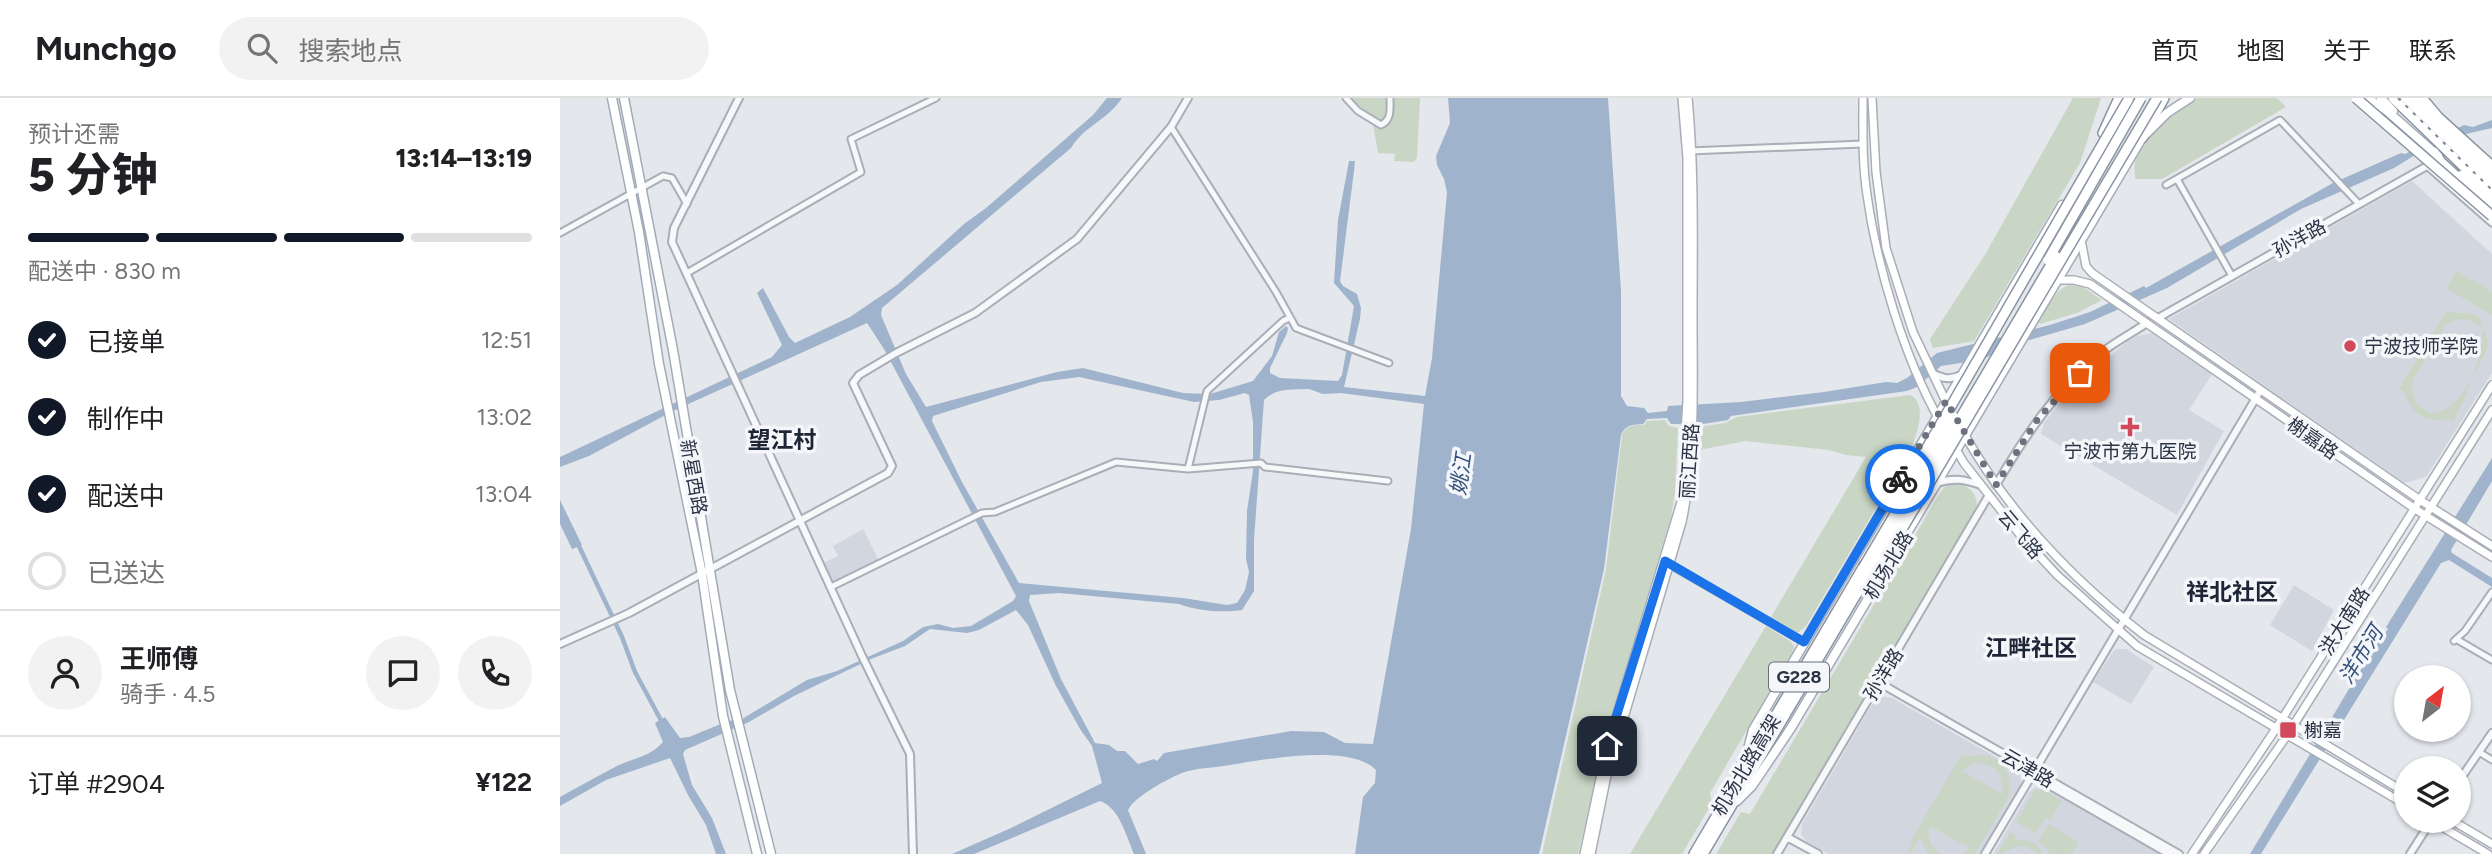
<!DOCTYPE html>
<html lang="zh">
<meta charset="utf-8">
<style>
:root{--surface:#fff;--page:#f2f2f2;--text:#202124;--muted:#757577;--line:#e0e0e0;--accent:#111827}
body{margin:0;font-family:Figtree,"Noto Sans SC",sans-serif;background:var(--page);color:var(--text);height:100vh;display:flex;flex-direction:column;font-size:26px;white-space:nowrap}
*{box-sizing:border-box;margin:0}
p{font-size:23px;color:var(--muted)}
.icon{flex:none;width:38px;height:38px;fill:none;stroke:currentColor;stroke-width:2;stroke-linecap:round;stroke-linejoin:round}
.map{position:relative;flex:1;overflow:hidden}
.sheet{display:flex;flex-direction:column;background:var(--surface);width:560px}
.sheet>*{flex:none}
.needle{width:46px;rotate:31deg}
.tools{position:absolute;left:1834px;top:567px;display:grid;gap:14px}
.tools a{display:grid;place-items:center;width:77px;height:77px;border-radius:50%;background:var(--surface);box-shadow:0 2px 5px #0004;font-size:35px}
.pin{position:absolute;display:grid;place-items:center;width:60px;height:60px;color:#fff;margin:-30px;border-radius:14px;box-shadow:0 4px 10px #0006}
.courier{position:absolute;display:grid;place-items:center;width:70px;height:70px;margin:-35px;border:5px solid #1a73e8;border-radius:50%;background:#fff;color:#222;box-shadow:0 2px 9px #0007}
.headline em{font-style:normal;font-weight:800}
.headline div{display:flex;flex-direction:column-reverse}
.headline{display:flex;align-items:center;justify-content:space-between;height:119px;padding:0 28px}
h1{font-size:46px;font-weight:800;line-height:52px}
.bar{display:grid;grid-template-columns:repeat(4,1fr);gap:10px 7px;align-content:center;height:84px;padding:0 28px}
.bar i{height:9px;border-radius:5px;background:var(--line)}
.bar .active{background:var(--accent)}
.bar p{grid-column:span 4}
.line{display:flex;align-items:center;gap:18px;padding:0 28px;border-top:2px solid var(--line)}
.line div{flex:1}
.round{display:grid;place-items:center;flex:none;width:74px;height:74px;border-radius:37px;background:var(--page)}
ol{padding:0 28px;list-style:none}
li{display:flex;align-items:center;gap:21px;height:77px}
li p{margin-inline-start:auto}
li .icon{padding:7px;border-radius:50%;background:var(--accent);color:#fff;stroke-width:4}
li:last-child{color:var(--muted)}
li i{width:38px;height:38px;border:4px solid var(--line);border-radius:50%}
header{display:flex;align-items:center;gap:42px;box-sizing:border-box;height:98px;padding:0 35px;background:var(--surface);border-bottom:2px solid var(--line)}
header strong{font-size:33px}
nav{display:flex;gap:38px;margin-inline-start:auto;font-size:24px}
.search{width:490px;height:63px;background:var(--page);display:flex;align-items:center;gap:18px;box-sizing:border-box;padding:0 24px;border-radius:38px;color:var(--muted);font-size:26px}
main{display:flex;flex:1;min-height:0}
.map>svg:first-child{display:block}
.built{fill:#d2d6de}
.green{fill:#c9d6c5;fill-rule:evenodd}
.water{fill:#9fb4cc;fill-rule:evenodd}
.lines{fill:none;stroke-linecap:round;stroke-linejoin:round}
.canal{stroke:#9fb4cc;stroke-width:4.5}
.minor-casing{stroke:#a9aeb7;stroke-width:9}
.tertiary-casing{stroke:#a9aeb7;stroke-width:10}
.secondary-casing{stroke:#a9aeb7;stroke-width:10}
.primary-casing{stroke:#a3abb8;stroke-width:11}
.trunk-casing{stroke:#8b94a3;stroke-width:12}
.minor{stroke:#f7f8fa;stroke-width:5}
.tertiary{stroke:#f7f8fa;stroke-width:6}
.secondary{stroke:#fff;stroke-width:7}
.primary{stroke:#fff;stroke-width:8}
.trunk{stroke:#fff;stroke-width:9}
.rail{stroke:#7d8696;stroke-width:2;stroke-dasharray:3.5 7;stroke-linecap:butt}
.trunk-bridge-casing{stroke:#8b94a3;stroke-width:12;stroke-linecap:butt}
.trunk-bridge{stroke:#fff;stroke-width:9}
.done{stroke:#6c737f;stroke-width:7;stroke-dasharray:0 12.6}
.route{stroke:#1a73e8;stroke-width:9}
.poi-dot{fill:#d1495b;stroke:#f4f6f9;stroke-width:2.5}
.labels{text-anchor:middle;stroke-width:7;stroke-linejoin:round;paint-order:stroke}
.shield{fill:#f4f6f9;stroke:#676e7b;stroke-width:2}
.shield-label{font-size:18px;font-weight:bold;fill:#2b3445}
.street-label{font-size:19px;fill:#2b3445;stroke:#f4f6f9}
.poi-label{font-size:19px;fill:#2b3445;stroke:#f4f6f9;text-anchor:start}
.water-label{font-size:21px;font-style:italic;fill:#34527a;stroke:#f4f6f9}
.quarter-label{font-size:23px;font-weight:bold;fill:#1d2536;stroke:#f4f6f9}
</style>
<header>
<strong>Munchgo</strong>
<div class="search"><svg class="icon" aria-label="search" viewBox="0 0 24 24"><circle cx="10" cy="10" r="6"/><path d="M15 15l6 6"/></svg>搜索地点</div>
<nav><a>首页</a><a>地图</a><a>关于</a><a>联系</a></nav>
</header>
<main>
<section class="sheet">
<div class="headline"><div><h1>5 分钟</h1><p>预计还需</p></div><em>13:14–13:19</em></div>
<div class="bar"><i class="active"></i><i class="active"></i><i class="active"></i><i></i><p>配送中 · 830 m</p></div>
<ol>
<li><svg class="icon" aria-label="check" viewBox="0 0 24 24"><path d="M5 12l5 5 9-10"/></svg>已接单<p>12:51</p></li>
<li><svg class="icon" aria-label="check" viewBox="0 0 24 24"><path d="M5 12l5 5 9-10"/></svg>制作中<p>13:02</p></li>
<li><svg class="icon" aria-label="check" viewBox="0 0 24 24"><path d="M5 12l5 5 9-10"/></svg>配送中<p>13:04</p></li>
<li><i></i>已送达</li>
</ol>
<div class="line" style="height:126px"><a class="round"><svg class="icon" aria-label="person" viewBox="0 0 24 24"><circle cx="12" cy="8" r="4"/><path d="M4 21q1-7 8-7t8 7"/></svg></a><div><b>王师傅</b><p>骑手 · 4.5</p></div><a class="round"><svg class="icon" aria-label="chat" viewBox="0 0 24 24"><path d="M4 5h16v11H9l-5 4z"/></svg></a><a class="round"><svg class="icon" aria-label="phone" viewBox="0 0 24 24"><path d="M5 4h4l2 5-3 2q2 4 5 5l2-3 5 2v4C11 20 4 13 5 4z"/></svg></a></div>
<div class="line" style="height:91px"><div>订单 #2904</div><b>¥122</b></div>
</section>
<div class="map">
<svg width="1932" height="756" viewBox="0 0 1932 756">
<rect width="100%" height="100%" fill="#e4e7ec"/>
<path class="built" d="M1852 83 1932 156V275L1866 379 1844 385 1609 221Z
M1592 235 1652 276 1629 312 1664 333 1617 417 1481 336 1484 325 1513 288 1568 243 1577 238Z
M303 431 319 463 273 486 263 465 278 458 273 448Z
M1734 487 1774 512 1752 553 1710 527Z
M1555 551H1566L1594 569 1571 606 1533 584Z
M1321 598 1332 600 1457 671 1460 677 1462 687 1420 756H1268L1246 743 1241 736 1242 726 1314 603Z
M1477 688H1486L1601 756H1433L1469 694Z"/>
<path class="green" d="M789 0H827L826 18 822 23H818Z
M832 0H860L857 60 854 64 834 63 835 56 818 55 813 26 820 29 831 22Z
M1513 0H1541L1520 65 1414 243 1373 250 1370 241 1426 155Z
M1638 0H1717L1726 9 1602 81H1575C1575 76 1574 69 1575 64 1581 36 1614 12 1638 0Z
M1897 173 1932 194V217L1886 190Z
M1509 187 1521 188 1542 202 1517 215 1480 226 1479 224C1487 211 1494 192 1509 187Z
M1887 212C1896 218 1907 212 1918 218 1932 239 1907 299 1893 323 1886 319 1884 322 1876 322 1859 322 1849 308 1844 294L1839 291ZM1904 221C1921 224 1931 236 1926 254 1916 274 1887 337 1859 307 1852 299 1851 290 1853 281L1885 228 1893 223Z
M1350 297C1368 305 1357 336 1351 351L1246 528 1239 534H1235L1211 519 1306 359 1286 357 1269 352 1185 343 1139 352 1138 329 1165 325 1177 319Z
M1105 322 1109 328 1118 330 1115 395 1111 419 1052 614 1018 756H982L1046 471 1062 337C1066 327 1074 327 1084 327L1087 323Z
M1392 385C1408 385 1420 397 1416 412L1212 756H1156L1181 714 1190 716 1377 400 1385 388Z
M1206 528 1230 543 1234 548 1233 553 1150 695 1152 705 1122 756H1070Z
M1402 656C1409 661 1415 656 1423 657 1445 660 1454 681 1448 700L1415 756H1403L1409 750 1370 728C1366 739 1370 749 1380 756H1368L1360 740 1351 755 1348 753 1352 746 1350 744ZM1415 665C1434 665 1446 677 1442 696L1402 673Z
M1481 690 1502 703 1490 722 1486 719 1476 736 1456 724 1475 692 1479 693Z
M1488 726 1519 744 1511 756H1490L1487 752 1488 750 1478 744Z
M1450 735 1456 738 1455 742C1467 740 1477 745 1483 756 1473 756 1470 748 1460 748 1450 749 1446 756 1437 756Z"/>
<path class="water" d="M547 0H562C549 21 523 29 511 50L322 210 321 217 346 276 366 309 497 274 523 270 623 295 650 296 693 283 712 258 719 234 726 228 728 230 727 235 710 270V275L720 280 778 283 782 277 794 208 774 185 778 122 789 63H795L794 73 780 183 783 188 797 196 801 210 800 221 784 289 865 298 872 260 887 94 884 81 877 67 876 58 890 25 888 0H1048L1061 193V298L1067 308 1084 310 1088 315 1107 313 1108 308 1181 304 1264 294 1326 284 1337 285 1347 280 1377 255 1490 227 1530 214 1584 188 1586 190 1773 85 1841 55 1845 56 1904 27 1913 29 1932 22V30L1893 39 1865 51 1834 70 1741 111 1607 190 1525 226 1466 243 1420 262 1381 268 1357 289 1347 293 1171 318 1168 322 1143 326H1111L1107 320 1087 321 1083 326C1073 327 1066 326 1061 337L1044 471 979 756H795L803 699 815 685 816 672C789 644 698 663 663 668 651 670 637 670 625 674 610 679 574 699 568 712L586 756H574C566 738 560 710 540 703L414 756H392L451 730 542 685 532 648 520 631 496 588 468 527 456 512 419 532 407 535 370 531 345 548 311 561 234 598 189 624 125 652 123 656 132 687 152 720 166 756H156L146 727 128 697 110 660 46 682 0 708V699C20 688 39 677 59 667 75 660 91 658 103 644L95 625 105 619 120 640 129 639 168 623 182 621 247 582 277 573 343 543 363 529 378 526 393 530 411 528 453 503 456 498 324 251 307 225 113 313 29 358 0 369V359L212 259 222 247 197 195 203 190 229 239 235 245 290 219 337 187 404 126 426 110 533 17ZM519 279 634 304 659 302 685 295 689 297 693 324V373L687 413 686 461 689 474 685 492 677 505 667 507 623 500 459 485 402 384 372 323 373 318 481 284ZM749 291 763 296 781 295 864 306 851 431 813 646 785 645 764 634 731 633 604 655 597 663 594 661 578 666 565 653H557L549 647 535 645 501 581 469 503 470 497 499 495 619 506C638 513 662 515 682 512L694 493V442L704 302C717 289 732 292 749 291Z
M1932 360V383L1891 452 1892 455 1932 480V489L1889 462 1881 465 1701 756H1690L1822 536H1824L1828 531 1826 529Z
M0 402 22 447 12 451 0 426Z"/>
<g class="lines">
<path class="canal" d="M17 444 62 539 75 574 103 626"/>
<g class="minor-casing">
<path id="minor" d="M786 0 798 13 821 27C832 22 830 10 830 0
M611 29 716 194 736 230 829 265
M1129 53 1303 46
M1867 68 1932 125
M1617 81 1672 178
M1606 87 1720 22 1799 106
M0 135 103 78 112 80 127 106
M127 175 301 74 291 41 376 0
M628 371 647 293 723 223 729 220
M1107 465 1244 544
M271 489 422 415 435 414 556 364 628 371 701 365 705 369 828 383
M1896 541 1932 562
M1894 543 1905 533 1932 494
M1919 654 1932 662"/>
</g>
<g class="tertiary-casing">
<path id="tertiary" d="M179 0 114 130 112 144 302 558 350 656 353 756
M1598 220 1867 68 1870 62
M1372 275C1383 281 1390 282 1401 277
M1377 385C1394 379 1405 382 1421 387
M1436 387C1465 338 1496 291 1541 255 1555 244 1572 235 1587 225
M0 546 69 515 328 375 332 368 293 285 299 277 336 255 415 215 517 141 611 29 628 0
M1318 584 1619 756
M1454 667 1609 756
M1899 683 1932 635
M1227 739 1258 756
M1217 756 1429 397
M1425 756 1700 293
M1850 756 1871 723"/>
</g>
<g class="secondary-casing">
<path id="secondary" d="M1303 0C1303 32 1302 65 1307 97 1317 168 1344 260 1380 323
M1312 0 1316 74 1326 150 1353 234 1388 308
M1521 142 1526 168 1532 175 1860 402 1932 448
M1497 182H1514L1530 186 1855 411 1932 459
M1403 334C1448 414 1512 481 1584 537L1846 695
M1394 348 1404 365 1461 438 1497 477 1577 548 1846 707
M1872 723 1928 756
M1893 723 1932 746
M1024 756 1047 648 1121 404 1127 302V60L1122 0
M1031 756 1047 677 1122 424C1136 358 1133 288 1133 220 1133 147 1135 73 1128 0
M1632 756 1717 629 1932 287
M1644 756 1728 636 1932 312"/>
</g>
<g class="primary-casing">
<path id="primary" d="M52 0 79 134 99 266 142 476 163 618 197 756
M64 0 113 252 170 592 211 756
M1807 0 1826 12 1878 58
M1821 0 1833 13
M1845 0 1908 61
M1901 77 1932 103
M1174 685 1176 677 1187 655 1193 632 1502 107
M1177 703 1192 688 1231 630 1582 40 1607 15 1630 0"/>
</g>
<g class="trunk-casing">
<path id="trunk" d="M1833 0 1932 96
M1851 0 1932 78
M1862 0 1878 19 1932 68
M1543 35 1559 0
M1582 40 1604 0
M1874 54 1881 64 1932 111
M1902 60 1932 87
M1134 756 1305 466
M1143 756 1310 473"/>
</g>
<use href="#minor" class="minor"/>
<use href="#tertiary" class="tertiary"/>
<use href="#secondary" class="secondary"/>
<use href="#primary" class="primary"/>
<use href="#trunk" class="trunk"/>
<path class="rail" d="M1838 0 1932 92"/>
<g class="trunk-bridge-casing">
<path id="trunk-bridge" d="M1796 0 1932 118
M1488 162 1581 0
M1350 379 1568 2
M1303 470 1393 318
M1310 473 1496 158
M1316 475 1597 0"/>
</g>
<use href="#trunk-bridge" class="trunk-bridge"/>
</g>
<g class="lines">
<path class="done" d="M1340 381 1386 303 1436 387 1477 322 1520 275"/>
<path class="route" d="M1047 648 1105 463 1244 544 1340 381"/>
</g>
<g class="poi-dot">
<circle cx="1790" cy="248" r="7"/>
<path d="M1566.5 318.5h7v7h7v7h-7v7h-7v-7h-7v-7h7z"/>
<rect x="1719" y="623" width="18" height="18" rx="3.5"/>
</g>
<g class="labels">
<rect class="shield" x="1209" y="564.5" width="60" height="29" rx="5"/>
<g class="shield-label">
<text x="1239" y="585">G228</text>
</g>
<g class="street-label">
<text transform="translate(1739 140) rotate(-29)" y="7">孙洋路</text>
<text transform="translate(1753 340) rotate(35)" y="7">榭嘉路</text>
<text transform="translate(1129 363) rotate(-86)" y="7">丽江西路</text>
<text transform="translate(134 379) rotate(80)" y="7">新星西路</text>
<text transform="translate(1461 436) rotate(50)" y="7">云飞路</text>
<text transform="translate(1328 467) rotate(-59)" y="7">机场北路</text>
<text transform="translate(1784 523) rotate(-58)" y="7">洪大南路</text>
<text transform="translate(1323 576) rotate(-59)" y="7">孙洋路</text>
<text transform="translate(1186 667) rotate(-59)" y="7">机场北路高架</text>
<text transform="translate(1468 670) rotate(30)" y="7">云津路</text>
</g>
<g class="poi-label">
<text x="1804" y="255">宁波技师学院</text>
<text x="1570" y="360" text-anchor="middle">宁波市第九医院</text>
<text x="1744" y="639">榭嘉</text>
</g>
<g class="water-label">
<text transform="translate(901 376) rotate(-82)" y="7">姚江</text>
<text transform="translate(1801 557) rotate(-58)" y="7">洋市河</text>
</g>
<g class="quarter-label">
<text x="222" y="350">望江村</text>
<text x="1672" y="502">祥北社区</text>
<text x="1471" y="558">江畔社区</text>
</g>
</g>
</svg>
<div class="tools">
<a><svg class="needle" viewBox="-14 -14 28 28"><path d="M0-13l5 13h-10z" fill="#e53935"/><path d="M0 13l5-13h-10z" fill="#757577"/></svg></a>
<a><svg class="icon" aria-label="layers" viewBox="0 0 24 24"><path d="M12 4l9 5-9 5-9-5zM3 14l9 5 9-5"/></svg></a>
</div>
<div class="pin" style="left:1520px;top:275px;background:#ea580c"><svg class="icon" aria-label="bag" viewBox="0 0 24 24"><path d="M5 8h14l-1 12H6zM9 8a3 3 0 0 1 6 0"/></svg></div>
<div class="pin" style="left:1047px;top:648px;background:#1f2937"><svg class="icon" aria-label="home" viewBox="0 0 24 24"><path d="M3 11l9-7 9 7M6 9v11h12V9"/></svg></div>
<div class="courier" style="left:1340px;top:381px"><svg class="icon" aria-label="bike" viewBox="0 0 24 24"><circle cx="6" cy="16" r="4"/><circle cx="18" cy="16" r="4"/><path d="M6 16l4-8h5l3 8M10 8l3 8H6M13 5h3"/></svg></div>
</div>
</main>
